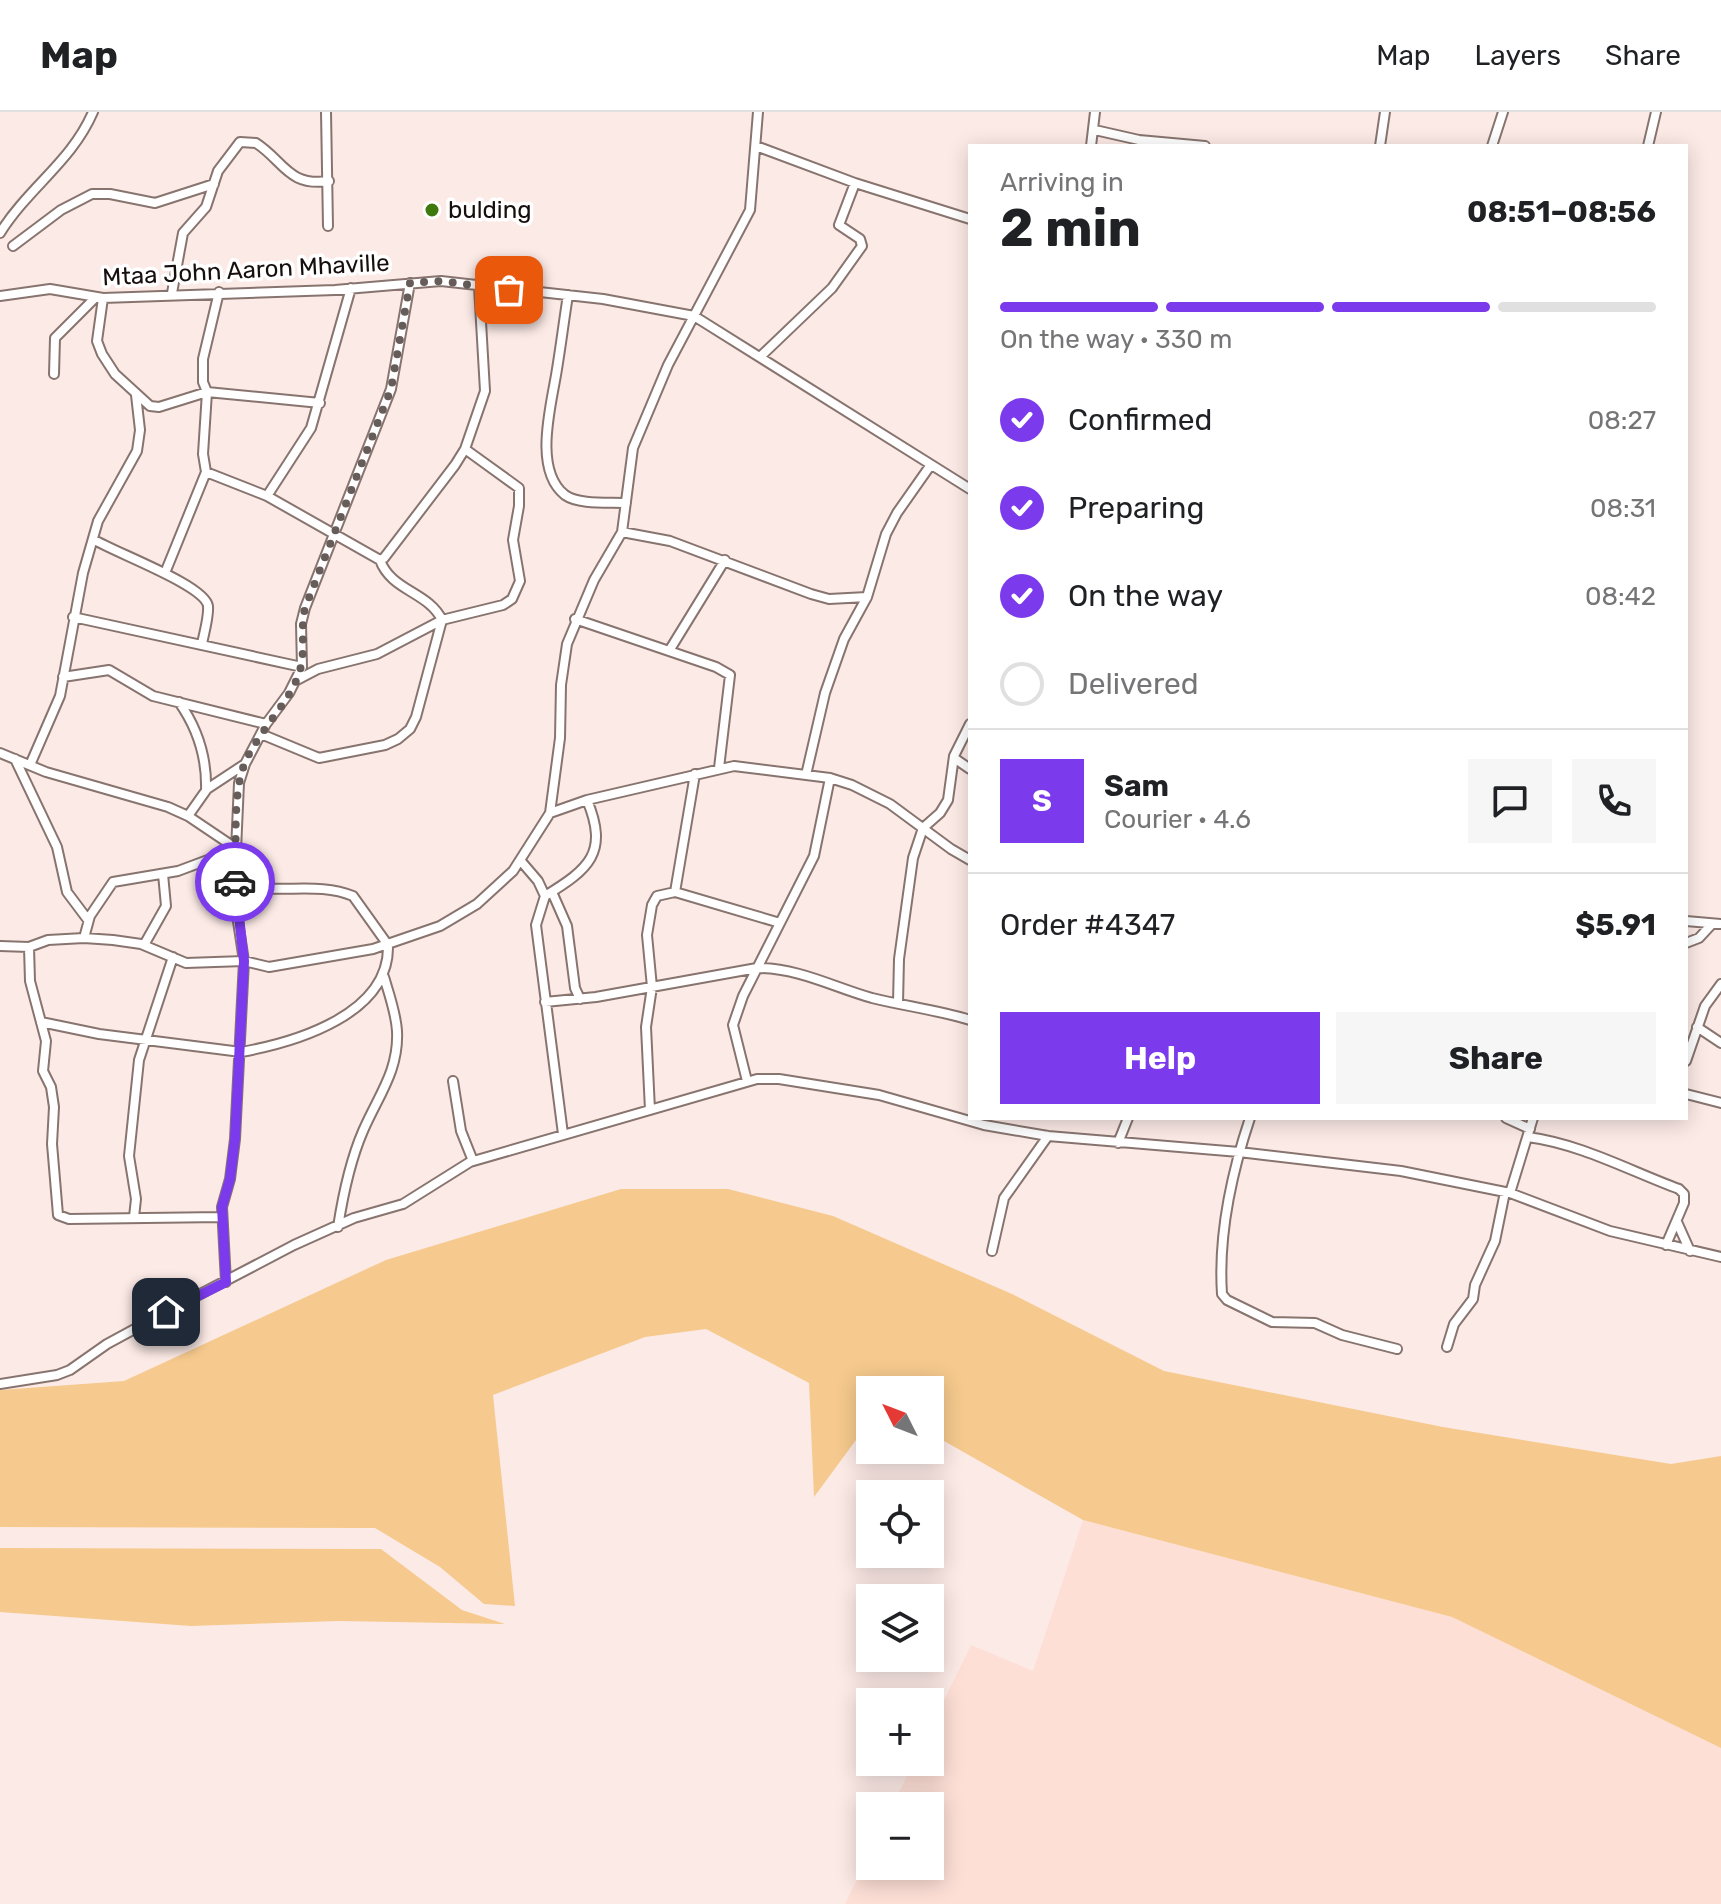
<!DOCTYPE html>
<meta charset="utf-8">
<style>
:root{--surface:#fff;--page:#f6f6f6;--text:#202124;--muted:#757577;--line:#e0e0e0;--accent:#7c3aed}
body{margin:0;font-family:Rubik,sans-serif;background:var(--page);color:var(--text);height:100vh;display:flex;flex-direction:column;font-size:30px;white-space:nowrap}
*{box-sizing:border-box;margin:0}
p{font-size:26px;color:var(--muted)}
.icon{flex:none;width:44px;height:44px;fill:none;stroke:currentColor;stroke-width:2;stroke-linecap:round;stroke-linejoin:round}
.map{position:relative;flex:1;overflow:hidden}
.side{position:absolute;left:968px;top:32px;width:720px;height:976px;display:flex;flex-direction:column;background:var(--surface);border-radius:0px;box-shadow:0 4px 20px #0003}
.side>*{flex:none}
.needle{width:52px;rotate:312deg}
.controls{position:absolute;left:856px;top:1264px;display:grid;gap:16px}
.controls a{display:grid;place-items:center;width:88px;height:88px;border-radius:0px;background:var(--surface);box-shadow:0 4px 20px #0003;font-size:40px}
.pin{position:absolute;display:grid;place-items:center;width:68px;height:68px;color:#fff;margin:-34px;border-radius:16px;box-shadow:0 4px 12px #0006}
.courier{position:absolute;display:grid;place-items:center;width:80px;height:80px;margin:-40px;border:6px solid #7c3aed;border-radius:50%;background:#fff;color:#222;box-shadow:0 2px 10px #0007}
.summary em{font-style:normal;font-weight:700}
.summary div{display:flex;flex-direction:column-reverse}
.summary{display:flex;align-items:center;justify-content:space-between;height:136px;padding:0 32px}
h1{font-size:52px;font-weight:700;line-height:60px}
.bar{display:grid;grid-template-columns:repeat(4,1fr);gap:12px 8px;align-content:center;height:96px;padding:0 32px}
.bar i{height:10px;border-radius:6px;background:var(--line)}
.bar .active{background:var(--accent)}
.bar p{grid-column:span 4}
.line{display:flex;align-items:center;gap:20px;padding:0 32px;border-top:2px solid var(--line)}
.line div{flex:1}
.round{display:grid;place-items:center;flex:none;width:84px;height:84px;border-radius:0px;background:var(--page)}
ol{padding:0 32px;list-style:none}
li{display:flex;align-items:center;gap:24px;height:88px}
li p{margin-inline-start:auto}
li .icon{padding:8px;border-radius:50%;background:var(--accent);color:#fff;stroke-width:4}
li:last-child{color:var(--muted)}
li i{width:44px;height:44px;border:4px solid var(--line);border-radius:50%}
.primary-button{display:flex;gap:16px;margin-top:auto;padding:16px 32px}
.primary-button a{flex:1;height:92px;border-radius:0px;background:var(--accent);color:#fff;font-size:32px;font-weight:700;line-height:92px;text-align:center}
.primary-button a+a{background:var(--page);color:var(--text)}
header{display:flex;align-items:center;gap:48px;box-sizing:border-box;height:112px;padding:0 40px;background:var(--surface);border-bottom:2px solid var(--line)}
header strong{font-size:38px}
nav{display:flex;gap:44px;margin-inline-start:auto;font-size:28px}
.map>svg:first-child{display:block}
.built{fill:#fddfd6}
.green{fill:#f6ca8e}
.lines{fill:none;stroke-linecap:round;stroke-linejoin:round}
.minor-casing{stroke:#88746f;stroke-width:12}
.minor{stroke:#fff;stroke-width:8}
.done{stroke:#665c59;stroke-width:8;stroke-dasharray:0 14.4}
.route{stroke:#7c3aed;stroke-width:10}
.poi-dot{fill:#3f780d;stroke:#fff;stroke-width:3}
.labels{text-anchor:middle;stroke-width:7;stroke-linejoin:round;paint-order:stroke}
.poi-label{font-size:24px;fill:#160f0d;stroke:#fff;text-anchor:start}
.street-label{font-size:24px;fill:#160f0d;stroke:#fff}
</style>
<header>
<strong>Map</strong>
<nav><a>Map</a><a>Layers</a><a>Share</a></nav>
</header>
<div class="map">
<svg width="1721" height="1792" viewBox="0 0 1721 1792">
<rect width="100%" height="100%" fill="#fceae6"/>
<path class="built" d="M1083 1408 1452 1505 1721 1636V1792H845L870 1740V1754H930V1694H892L914 1650H930V1617L971 1533 1033 1559Z"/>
<path class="green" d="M621 1077H728L833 1104 1012 1182 1164 1259 1443 1315 1671 1352 1721 1344V1636L1452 1505 1083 1408 930 1321V1278H870V1309L814 1385 809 1271 706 1217 645 1225 493 1283 515 1494 484 1492 440 1455 375 1416 0 1415V1278L124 1269 386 1148Z
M0 1436 381 1437 462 1498 505 1512 339 1509 191 1514 0 1500Z"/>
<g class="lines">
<g class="minor-casing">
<path id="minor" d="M326 0 328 114
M1095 18 1139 28 1205 34
M756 34 855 71 970 107
M1091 34 1095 0
M1380 34 1385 0
M1492 34 1503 0
M1648 34 1656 0
M0 121C29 75 72 49 93 0
M13 134 61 98 92 82H110L155 91 214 72
M172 181 183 121 206 95 218 59 240 30 256 31C284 49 288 75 329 69
M568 183C564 208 561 233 557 257 552 291 532 357 565 383 579 393 609 390 626 391
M0 184 50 177 103 186 335 178 441 169 603 187 694 204 970 377
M103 186 97 229 102 242 115 262 150 294 159 295 207 280 320 291
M761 244 832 176 862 134 860 127 839 113 855 71
M54 262 55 226 96 185
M206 360 267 384 380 448 384 446 455 353 465 337 485 279 479 175
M267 384 311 316 351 176
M622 420 670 429 811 482 829 487 867 485
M93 427C113 440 205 473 208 494 209 505 204 521 202 532
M165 461 206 360 203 342 207 280 203 270V247L219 180
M73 505 302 555
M575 507 716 555 730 563 719 656
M669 539 725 448
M63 565 109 558 153 584 266 612
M297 568 318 557 377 542 442 508 503 493 512 487 520 469 513 428 519 394V376L465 337
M179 590C198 617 207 645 206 678
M261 622 319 646 385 633 398 627 410 617 416 605 442 508C429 480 391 479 380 448
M0 641 46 660 168 695 188 704 237 737
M954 646 970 657
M15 647 57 735 67 780 88 808
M30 653 60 584 83 461 98 409 137 339 140 318 136 283
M806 663 825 581 844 527 867 485 886 422 897 401 930 354
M550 701 587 688 734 654 830 666 852 673 890 692 951 737 970 748
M188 704 207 677 245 652
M520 748 538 769 545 784 536 813 563 1022
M552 780 567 814 575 876 580 887
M675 780 695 662
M545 784C589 757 609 741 587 688
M1686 809 1721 812
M84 826 90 804 113 770 178 759 237 737
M1686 831 1699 826 1712 812
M144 833 166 794 163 762
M0 834 29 835 48 828 84 826 113 828 141 832 186 851 244 849 269 855 373 837 440 814 477 792 513 759 550 701 560 626 561 573 567 532 594 468 622 420 633 336 668 253 750 98 758 0
M29 835 30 869 46 929 43 959 51 975 54 995 52 1032 58 1103 69 1107 222 1105
M545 890 596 885 757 856C799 856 833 875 872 886 904 894 938 898 970 908
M898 891 899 847 913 746 923 716 940 701 948 688 954 644 970 612
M41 910 99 922 241 940C297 930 390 902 388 833L353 784C314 768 273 785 235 770
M1697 915 1721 931
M1686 949 1705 894 1721 872
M453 969 461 1019 473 1049
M747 969 733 913 743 884 814 744 830 666
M1686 982 1721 991
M650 998 646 915 652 875 647 823 652 793 657 784 675 780 780 811
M1250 1006C1231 1063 1218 1122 1222 1182L1227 1188 1272 1210 1315 1211 1342 1223 1397 1237
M1506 1006 1530 1017
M1528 1025C1581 1032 1630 1059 1679 1077L1684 1082V1091L1666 1133
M1118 1031 1128 1006
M1510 1081 1533 1006
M134 1105 136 1087 129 1044 139 948 173 845
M1677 1110 1690 1139
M338 1115C343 1083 350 1049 363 1019 378 984 399 959 397 919 396 901 389 882 384 865
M992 1139 1004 1086 1048 1024
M226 1170 222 1095 230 1067 235 1027 244 849 234 783 239 671 245 652 266 612 289 581 302 555 301 512 305 496 391 277 410 171
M1447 1235 1454 1212 1473 1187 1475 1173 1495 1129 1505 1080
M0 1272 57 1263 70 1258 107 1232 166 1200 294 1133 354 1106 403 1092 470 1050 757 967H779L879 983 984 1013 1048 1024 1239 1040 1401 1059 1510 1081 1610 1119 1721 1145"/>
</g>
<use href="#minor" class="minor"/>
</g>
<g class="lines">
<path class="done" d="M235 770C237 736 232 685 244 653 257 620 292 589 300 558 306 538 300 516 305 496L391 277 410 171 441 169 509 178"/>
<path class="route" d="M166 1200 226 1170 222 1095 230 1067 235 1027 244 849 235 770"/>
</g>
<circle class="poi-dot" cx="432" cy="98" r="8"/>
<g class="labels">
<g class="poi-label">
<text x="448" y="106">bulding</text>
</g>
<g class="street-label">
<text transform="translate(246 158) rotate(-3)" y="8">Mtaa John Aaron Mhaville</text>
</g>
</g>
</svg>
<div class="controls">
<a><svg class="needle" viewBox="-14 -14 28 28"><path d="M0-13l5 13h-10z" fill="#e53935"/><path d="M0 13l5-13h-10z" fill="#757577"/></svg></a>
<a><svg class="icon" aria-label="locate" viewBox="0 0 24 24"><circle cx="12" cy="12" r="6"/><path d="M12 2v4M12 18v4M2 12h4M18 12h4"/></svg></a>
<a><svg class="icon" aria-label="layers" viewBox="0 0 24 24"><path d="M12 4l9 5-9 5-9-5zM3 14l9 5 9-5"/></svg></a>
<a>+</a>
<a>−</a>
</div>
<div class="pin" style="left:509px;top:178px;background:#ea580c"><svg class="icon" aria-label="bag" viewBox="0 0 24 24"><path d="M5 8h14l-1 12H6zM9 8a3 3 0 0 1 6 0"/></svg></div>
<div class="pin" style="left:166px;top:1200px;background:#1f2937"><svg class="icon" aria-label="home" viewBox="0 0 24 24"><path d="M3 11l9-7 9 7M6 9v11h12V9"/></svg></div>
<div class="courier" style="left:235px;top:770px"><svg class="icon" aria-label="car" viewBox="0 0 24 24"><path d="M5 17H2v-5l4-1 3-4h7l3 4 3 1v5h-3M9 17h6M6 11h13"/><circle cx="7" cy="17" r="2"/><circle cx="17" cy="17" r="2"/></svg></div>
<section class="side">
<div class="summary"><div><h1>2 min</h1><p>Arriving in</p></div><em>08:51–08:56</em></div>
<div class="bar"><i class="active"></i><i class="active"></i><i class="active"></i><i></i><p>On the way · 330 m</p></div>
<ol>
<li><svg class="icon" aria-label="check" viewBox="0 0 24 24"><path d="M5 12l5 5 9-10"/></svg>Confirmed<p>08:27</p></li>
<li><svg class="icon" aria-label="check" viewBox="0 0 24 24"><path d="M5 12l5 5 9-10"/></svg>Preparing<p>08:31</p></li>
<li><svg class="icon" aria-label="check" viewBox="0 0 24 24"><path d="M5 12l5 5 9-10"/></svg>On the way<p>08:42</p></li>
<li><i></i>Delivered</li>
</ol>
<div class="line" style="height:144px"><b class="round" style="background:var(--accent);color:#fff">S</b><div><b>Sam</b><p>Courier · 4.6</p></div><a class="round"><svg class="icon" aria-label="chat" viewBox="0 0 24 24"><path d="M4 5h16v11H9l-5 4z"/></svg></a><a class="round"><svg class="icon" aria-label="phone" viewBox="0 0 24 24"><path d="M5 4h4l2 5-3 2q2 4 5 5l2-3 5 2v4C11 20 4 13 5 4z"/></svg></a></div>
<div class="line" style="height:104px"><div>Order #4347</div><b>$5.91</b></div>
<div class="primary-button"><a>Help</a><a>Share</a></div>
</section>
</div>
